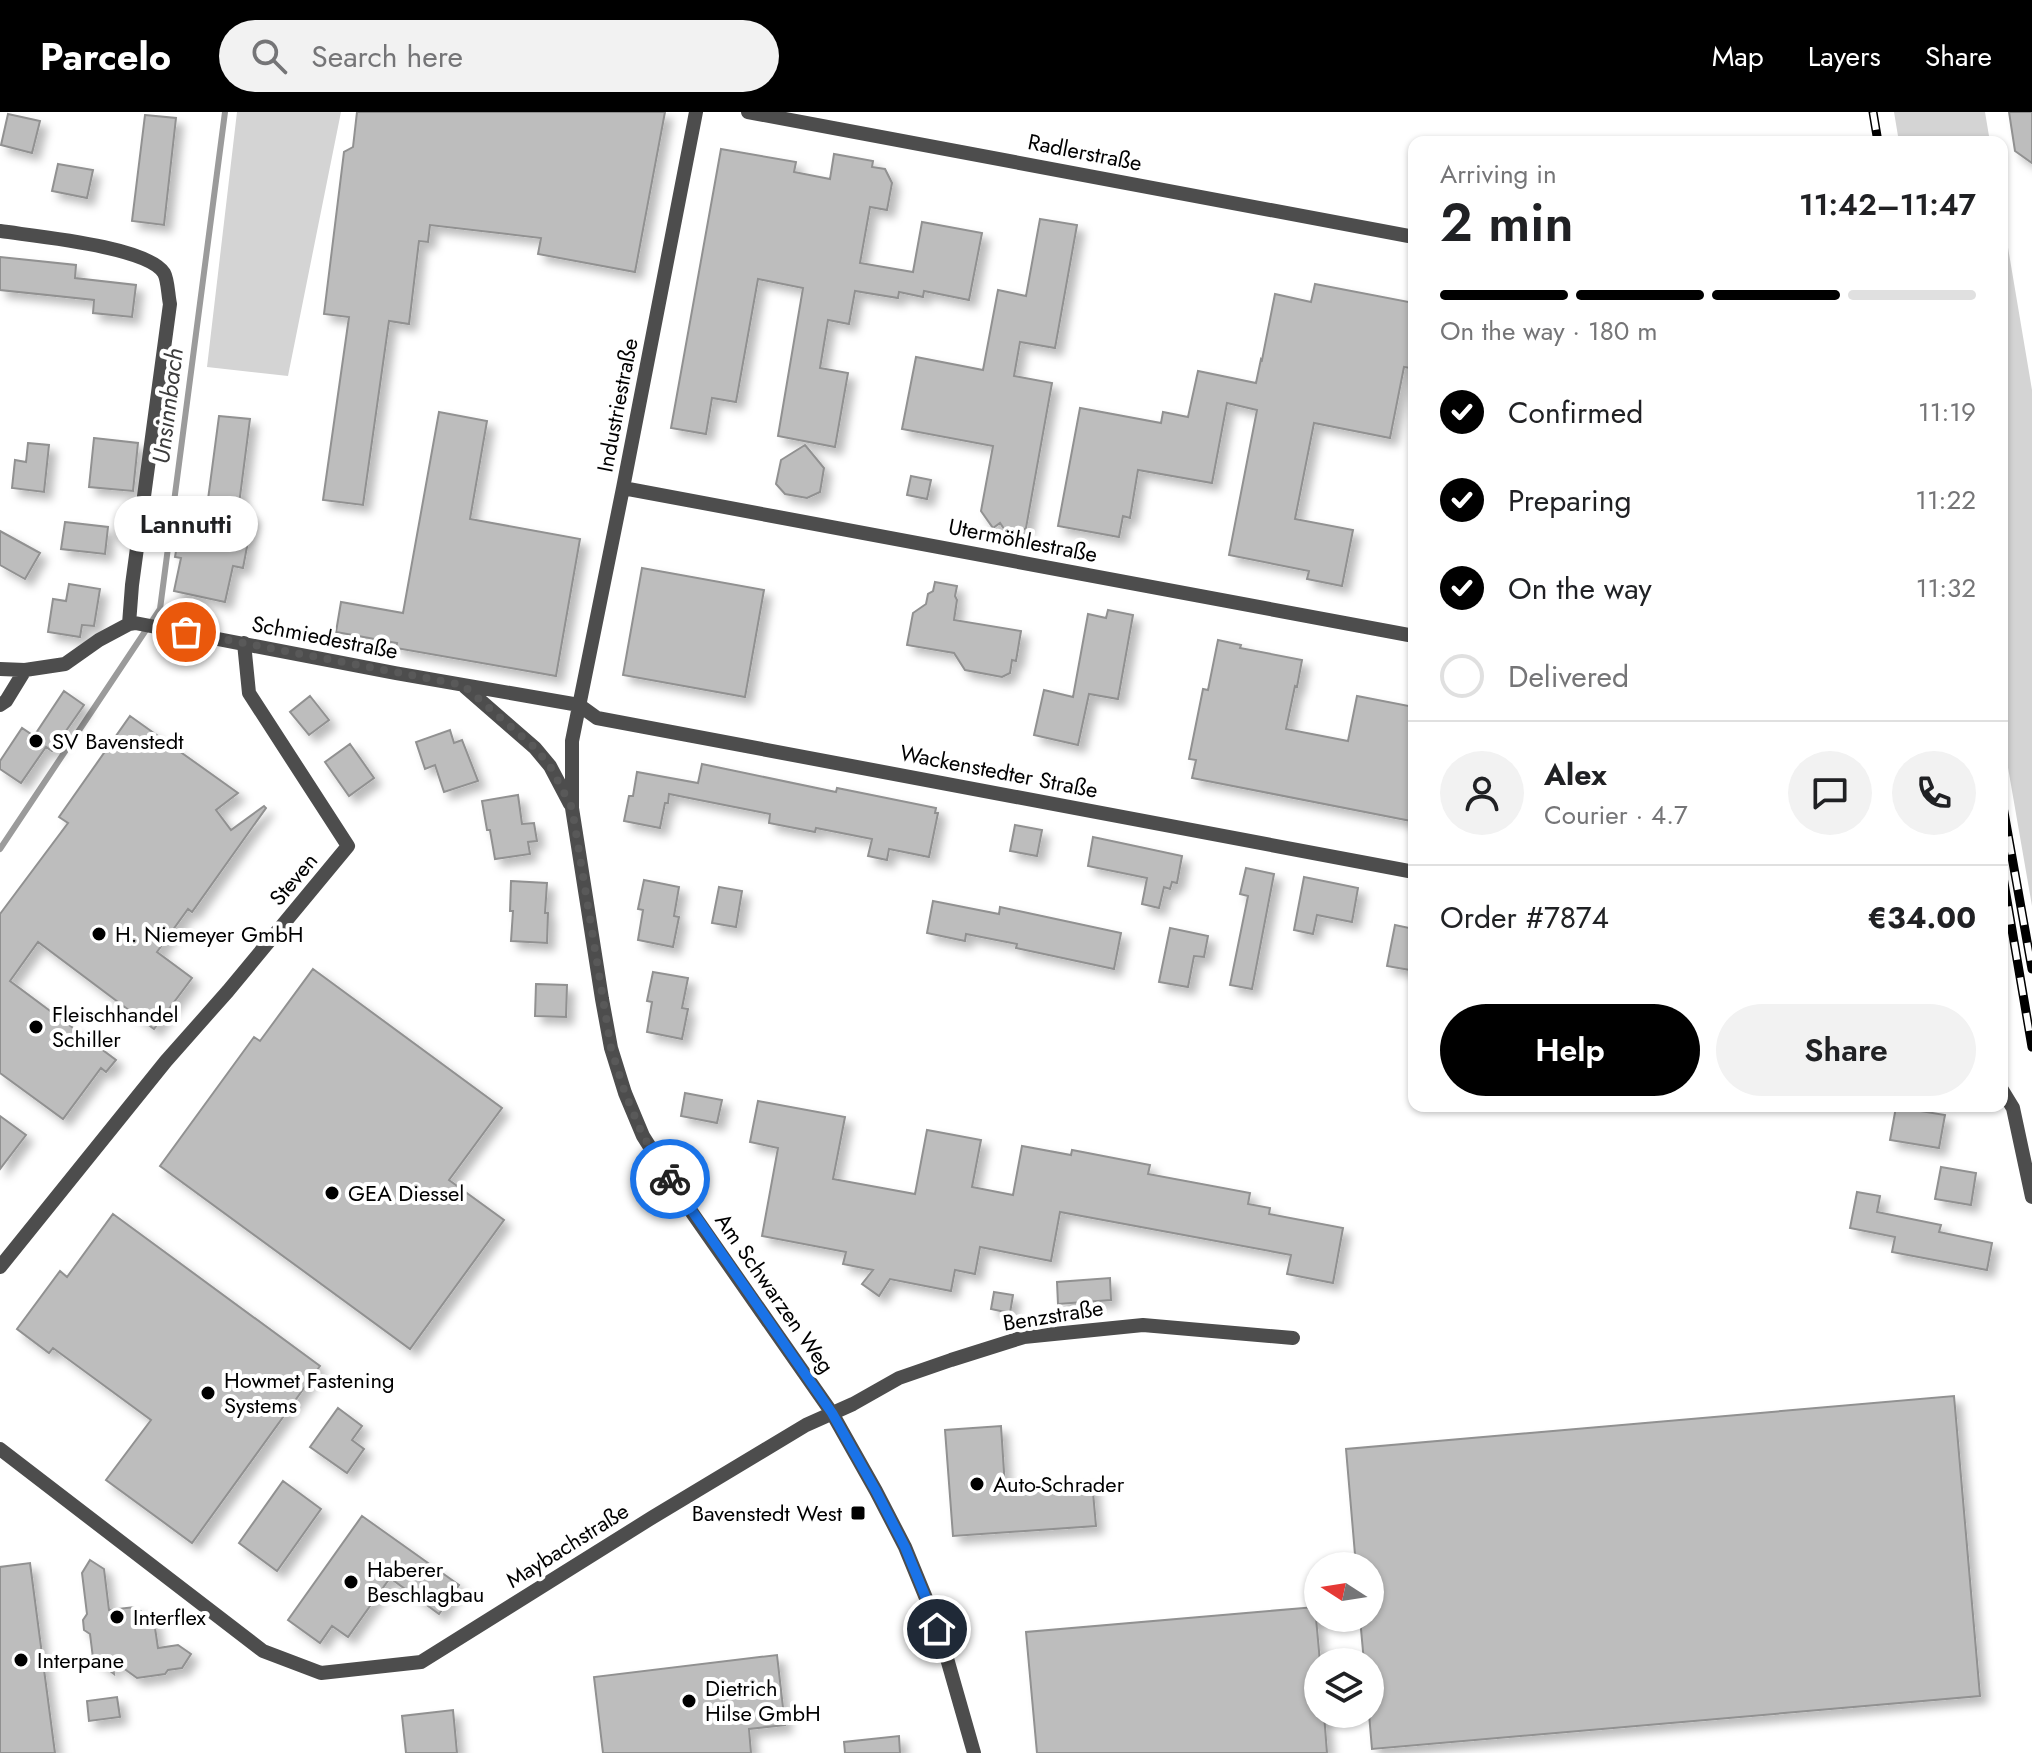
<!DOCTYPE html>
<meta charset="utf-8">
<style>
:root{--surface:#fff;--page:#f2f2f2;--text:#202124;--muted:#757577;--line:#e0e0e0;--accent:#000}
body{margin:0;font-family:Jost,sans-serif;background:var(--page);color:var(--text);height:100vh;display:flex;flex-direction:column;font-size:30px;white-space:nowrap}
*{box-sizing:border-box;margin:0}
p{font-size:26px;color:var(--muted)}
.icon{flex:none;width:44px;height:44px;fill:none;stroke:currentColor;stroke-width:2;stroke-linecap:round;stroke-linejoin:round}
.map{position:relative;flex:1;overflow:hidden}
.drawer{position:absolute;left:1408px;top:24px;width:600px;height:976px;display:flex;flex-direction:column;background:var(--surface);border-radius:16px;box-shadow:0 2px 6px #0004}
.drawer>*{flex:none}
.needle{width:52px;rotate:282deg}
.fabs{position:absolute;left:1304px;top:1440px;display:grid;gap:16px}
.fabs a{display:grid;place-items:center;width:80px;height:80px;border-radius:50%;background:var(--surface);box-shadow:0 2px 6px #0004;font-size:40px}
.pin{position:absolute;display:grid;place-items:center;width:68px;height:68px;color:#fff;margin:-34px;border:4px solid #fff;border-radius:50%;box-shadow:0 2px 8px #0007}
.courier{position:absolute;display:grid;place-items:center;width:80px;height:80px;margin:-40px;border:6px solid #1a73e8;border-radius:50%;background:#fff;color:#222;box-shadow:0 2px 10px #0007}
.bubble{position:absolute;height:56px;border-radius:28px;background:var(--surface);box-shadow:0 2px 6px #0004;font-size:26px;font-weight:600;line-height:56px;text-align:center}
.summary em{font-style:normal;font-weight:600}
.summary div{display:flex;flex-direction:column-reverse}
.summary{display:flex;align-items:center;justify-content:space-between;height:136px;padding:0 32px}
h1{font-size:52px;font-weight:600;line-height:60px}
.bar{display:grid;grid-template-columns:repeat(4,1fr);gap:12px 8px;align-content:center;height:96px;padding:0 32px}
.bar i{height:10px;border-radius:6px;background:var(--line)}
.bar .selected{background:var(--accent)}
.bar p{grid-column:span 4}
.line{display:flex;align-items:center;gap:20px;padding:0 32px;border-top:2px solid var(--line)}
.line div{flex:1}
.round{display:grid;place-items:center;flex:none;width:84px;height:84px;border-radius:42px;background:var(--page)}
ol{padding:0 32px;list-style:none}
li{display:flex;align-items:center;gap:24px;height:88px}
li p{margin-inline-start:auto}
li .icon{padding:8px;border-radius:50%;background:var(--accent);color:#fff;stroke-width:4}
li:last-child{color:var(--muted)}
li i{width:44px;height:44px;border:4px solid var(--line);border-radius:50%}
.button{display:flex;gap:16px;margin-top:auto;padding:16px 32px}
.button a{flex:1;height:92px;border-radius:48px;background:var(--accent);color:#fff;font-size:32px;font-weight:600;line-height:92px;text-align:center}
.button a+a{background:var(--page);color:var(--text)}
header{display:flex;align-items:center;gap:48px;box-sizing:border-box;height:112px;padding:0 40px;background:var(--accent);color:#fff}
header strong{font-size:38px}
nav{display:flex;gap:44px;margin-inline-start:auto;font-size:28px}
.search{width:560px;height:72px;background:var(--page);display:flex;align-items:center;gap:20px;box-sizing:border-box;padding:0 28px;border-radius:44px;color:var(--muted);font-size:30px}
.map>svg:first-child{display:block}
.green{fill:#d4d4d4}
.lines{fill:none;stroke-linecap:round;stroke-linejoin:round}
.stream{stroke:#9b9b9b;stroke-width:6}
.building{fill:#bdbdbd;stroke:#919191;stroke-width:2;filter:url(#shadow)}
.minor{stroke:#4d4d4d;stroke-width:14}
.rail-casing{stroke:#000;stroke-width:9}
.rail{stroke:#fff;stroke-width:6;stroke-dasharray:18;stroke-linecap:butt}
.done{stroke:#595959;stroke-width:8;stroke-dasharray:0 14.4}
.route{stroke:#1a73e8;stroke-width:10}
.poi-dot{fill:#000;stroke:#fff;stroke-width:3}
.labels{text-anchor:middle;stroke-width:8;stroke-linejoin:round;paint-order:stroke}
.street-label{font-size:22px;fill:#000;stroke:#fff}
.poi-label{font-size:22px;fill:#000;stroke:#fff;text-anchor:start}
.water-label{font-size:24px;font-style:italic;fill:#3c3c3c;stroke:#fff}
</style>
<header>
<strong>Parcelo</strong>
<div class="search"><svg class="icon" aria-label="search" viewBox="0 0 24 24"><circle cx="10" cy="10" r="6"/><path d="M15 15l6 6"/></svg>Search here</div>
<nav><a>Map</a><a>Layers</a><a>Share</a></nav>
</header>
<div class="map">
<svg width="2032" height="1641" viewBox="0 0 2032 1641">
<defs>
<filter id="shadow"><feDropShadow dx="7" dy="7" stdDeviation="4" flood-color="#0004"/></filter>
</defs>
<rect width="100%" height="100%" fill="#fff"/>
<path class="green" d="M237 0H341L288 264 207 255Z
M1894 0H1985L1990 30H1899Z
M2002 100 2032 278V794L2002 621Z"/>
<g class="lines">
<path class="stream" d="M0 737 160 497 225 0"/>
</g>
<path class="building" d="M357 0H665L635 160 538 142 541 126 430 113 428 130 419 129 409 212 389 209 363 393 323 388 349 205 324 202 344 40 353 35Z
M2009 0H2032V51L2015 39Z
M8 2 40 9 32 41 1 33Z
M145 3 176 6 164 113 132 109Z
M721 37 796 50 794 60 830 67 834 42 873 49 872 55 885 57 892 71 887 98 870 95 860 151 913 160 922 110 982 121 969 188 924 179 923 185 899 180 898 186 855 179 849 212 828 208 820 256 848 261 835 335 778 324 803 176 758 167 736 290 712 286 706 322 671 316Z
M58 52 93 58 87 86 52 79Z
M1040 107 1077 113 1055 236 1020 230 1014 264 1052 271 1026 416 1011 427 1000 411 993 416 981 399 993 334 902 317 916 245 983 258 998 178 1026 184Z
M0 145 76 153 75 166 136 173 132 205 93 201 94 188 0 178Z
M1315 172 1414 191V234L1410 256 1404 255 1390 326 1314 311 1295 407 1353 418 1342 474 1307 467 1309 459 1229 443 1257 298 1227 291 1212 371 1138 358 1130 406 1123 404 1119 425 1058 414 1080 296 1161 311 1163 300 1188 305 1198 259 1256 271 1261 247 1262 248 1275 182 1311 190Z
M439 300 487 309 470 407 580 427 556 564 396 536 397 531 336 520 341 490 403 501Z
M219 304 250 307 238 400 253 403 243 456 233 454 225 490 174 479 181 446 175 445 184 391 207 395Z
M94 326 138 331 133 379 89 375Z
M28 331 49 333 44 380 12 376 15 348 26 350Z
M805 333 824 356 820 380 807 386 785 382 776 372 781 348Z
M911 364 931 368 927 387 907 383Z
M65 410 108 415 105 442 61 437Z
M0 419 40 441 25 467 0 453Z
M642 456 764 478 745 585 623 563Z
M935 470 957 474 955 484 957 488 954 508 1021 519 1016 549 1012 548 1010 561 1002 565 965 558 954 541 907 533 913 501 926 492 928 482 933 479Z
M69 472 100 477 94 514 82 513 80 525 48 520 53 487 66 489Z
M1108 498 1133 503 1118 587 1089 582 1078 633 1034 623 1044 578 1073 585 1088 502 1106 506Z
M1218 528 1241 533 1240 536 1302 548 1297 575 1295 574 1286 617 1348 629 1357 584 1414 595V695L1411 709 1192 666 1196 648 1189 647 1203 577 1208 578Z
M64 579 84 593 52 639 46 635 21 671 0 657V649L22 616 34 624Z
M310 584 329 608 309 623 290 600Z
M130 604 238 681 216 698 231 718 264 694 266 696 192 800 188 797 157 840 192 866 154 917 38 830 10 869 116 948 106 960 101 956 63 1007 0 961V802L68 711 59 705Z
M450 618 454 631 462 628 478 669 444 680 435 653 425 657 416 630Z
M350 632 374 666 349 684 325 650Z
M702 652 836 680 837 676 936 696 935 701H938L929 745 889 737 887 748 868 744 872 727 816 716 815 720 769 711 770 702 669 682 668 691H665L660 716 624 709 629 684H633L637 660 698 671Z
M518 683 522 712 534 711 537 729 528 730 530 742 495 747 490 718H487L482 689Z
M1015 713 1042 718 1037 744 1010 739Z
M1093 725 1182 744 1177 771 1172 770 1170 777 1164 775 1159 796 1142 792 1147 766 1088 754Z
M1246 756 1274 762 1252 877 1230 873 1248 784 1240 782Z
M1304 765 1358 776 1352 810 1317 803 1313 822 1294 818Z
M644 768 679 775 674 804 679 805 673 835 638 828 643 798 638 797Z
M511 769 547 771 545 801H548L547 831 511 829 513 799H510Z
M719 775 742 779 736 815 712 811Z
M933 789 999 802 1000 795 1121 821 1114 857 1016 836 1017 832 966 822 965 829 927 821Z
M1395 813 1414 817V840L1410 858 1387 854Z
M1170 816 1208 824 1204 845 1194 844 1188 875 1159 870Z
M313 857 502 996 449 1068 504 1108 410 1237 160 1054 254 925 260 929Z
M653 860 688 866 682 896 688 897 682 927 647 920 652 890 647 889Z
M536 872 567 873 566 905 535 904Z
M685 981 722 988 717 1011 681 1004Z
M758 989 845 1005 833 1067 915 1082 927 1018 981 1028 972 1075 1013 1083 1022 1034 1071 1043 1072 1038 1150 1053 1148 1062 1250 1081 1248 1092 1270 1096 1269 1102 1343 1116 1333 1171 1287 1162 1291 1143 1060 1100 1051 1149 980 1135 975 1162 955 1158 951 1179 890 1167 879 1184 862 1172 873 1158 843 1152 846 1140 762 1124 778 1036 750 1030Z
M1896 995 1945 1003 1939 1036 1890 1028Z
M0 1004 26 1023 0 1057Z
M1941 1055 1976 1061 1971 1093 1935 1087Z
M1857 1080 1880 1084 1877 1100 1941 1113 1939 1120 1992 1131 1987 1158 1892 1140 1895 1125 1850 1116Z
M113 1102 320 1254 192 1431 106 1368 151 1308 53 1236 49 1241 17 1217 60 1159 67 1165Z
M1110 1166 1111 1188 1058 1192 1057 1170Z
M994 1180 1013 1183 1010 1201 991 1197Z
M1954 1284 1980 1584 1372 1637 1369 1602H1370V1550H1364L1360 1506H1370V1454H1356L1346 1337Z
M338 1296 362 1314 352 1328 364 1337 347 1361 310 1335Z
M1001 1314 1005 1375 1092 1369 1096 1414 953 1424 945 1318Z
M283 1369 321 1397 277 1459 239 1431Z
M362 1404 459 1473 439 1502 390 1466 348 1525 332 1514 320 1531 288 1508Z
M90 1448 104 1457 109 1498 135 1495 154 1509 158 1536 178 1533 191 1542 182 1556 168 1558 165 1562 137 1566 112 1548 114 1562 93 1546 90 1522 84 1518 83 1508 87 1502 82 1461Z
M30 1451 55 1641H0V1455Z
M1315 1495 1320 1550H1318V1602H1324L1327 1641H1037L1026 1520Z
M777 1543 785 1613 749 1617 751 1641H603L594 1565Z
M117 1585 120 1605 89 1609 87 1589Z
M453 1598 457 1641H406L402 1604Z
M899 1624 900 1641H845L844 1630Z"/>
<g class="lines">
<path class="minor" d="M696 0 623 376 572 629V696L602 887 611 936 625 981 643 1024 686 1092 832 1301 876 1379 905 1435 928 1491 946 1543 974 1641
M748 0 1414 125
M0 119C32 124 147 134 164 161 168 168 168 183 170 192L132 473 129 512
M623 376 1414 524
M0 557 25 558 65 552 99 528 129 512 135 511 395 561 579 593 597 606 1414 760
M465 575 535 636 550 654 570 692
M0 593 6 589 25 558
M2002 978 2013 996 2032 1085
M0 1155 166 949 228 879 348 734 249 581 244 531
M0 1337 263 1539 321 1561 421 1550 653 1405 806 1313 853 1292 899 1266 951 1248 1024 1225 1143 1213 1293 1226"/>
<g class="rail-casing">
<path id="rail" d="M1873 0 1878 30
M2002 689 2032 857
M2002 759 2032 935"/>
</g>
<use href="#rail" class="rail"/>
</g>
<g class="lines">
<path class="done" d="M186 520 463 573 535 636 550 654 572 696 611 936 625 981 643 1024 670 1067"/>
<path class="route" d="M670 1067 832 1301 876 1379 905 1435 928 1491 937 1517"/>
</g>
<g class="poi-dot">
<circle cx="36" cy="629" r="8"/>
<circle cx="99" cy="822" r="8"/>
<circle cx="36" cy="915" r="8"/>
<circle cx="332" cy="1081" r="8"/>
<circle cx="208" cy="1281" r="8"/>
<circle cx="977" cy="1372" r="8"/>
<rect x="850" y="1393" width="16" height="16" rx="4"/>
<circle cx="351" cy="1470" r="8"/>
<circle cx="117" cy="1505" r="8"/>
<circle cx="21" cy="1548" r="8"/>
<circle cx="689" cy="1589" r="8"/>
</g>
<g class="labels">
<g class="street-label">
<text transform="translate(1085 40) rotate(11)" y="8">Radlerstraße</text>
<text transform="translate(617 293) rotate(-79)" y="8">Industriestraße</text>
<text transform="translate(1023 428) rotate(11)" y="8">Utermöhlestraße</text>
<text transform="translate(325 525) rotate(11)" y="8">Schmiedestraße</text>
<text transform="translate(999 659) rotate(11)" y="8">Wackenstedter Straße</text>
<text transform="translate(293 767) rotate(-50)" y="8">Steven</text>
<text transform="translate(775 1181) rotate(55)" y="8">Am Schwarzen Weg</text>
<text transform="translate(1053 1203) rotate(-9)" y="8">Benzstraße</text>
<text transform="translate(567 1433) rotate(-32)" y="8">Maybachstraße</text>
</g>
<g class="poi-label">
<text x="52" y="637">SV Bavenstedt</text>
<text x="115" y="830">H. Niemeyer GmbH</text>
<text x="52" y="910">Fleischhandel<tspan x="52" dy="25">Schiller</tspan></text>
<text x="348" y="1089">GEA Diessel</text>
<text x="224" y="1276">Howmet Fastening<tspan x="224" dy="25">Systems</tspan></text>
<text x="993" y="1380">Auto-Schrader</text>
<text x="842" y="1409" text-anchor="end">Bavenstedt West</text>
<text x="367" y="1465">Haberer<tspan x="367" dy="25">Beschlagbau</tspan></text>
<text x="133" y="1513">Interflex</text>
<text x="37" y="1556">Interpane</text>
<text x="705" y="1584">Dietrich<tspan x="705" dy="25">Hilse GmbH</tspan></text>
</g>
<g class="water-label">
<text transform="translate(168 294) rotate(-83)" y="8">Unsinnbach</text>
</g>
</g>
</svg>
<div class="fabs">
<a><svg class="needle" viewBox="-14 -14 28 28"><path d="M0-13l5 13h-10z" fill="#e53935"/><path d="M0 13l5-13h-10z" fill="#757577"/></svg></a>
<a><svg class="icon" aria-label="layers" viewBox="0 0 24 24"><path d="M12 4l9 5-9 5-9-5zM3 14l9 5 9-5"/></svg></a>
</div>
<div class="pin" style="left:186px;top:520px;background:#ea580c"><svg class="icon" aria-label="bag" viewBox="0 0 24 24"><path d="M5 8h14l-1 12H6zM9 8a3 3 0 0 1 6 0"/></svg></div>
<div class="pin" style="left:937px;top:1517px;background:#1f2937"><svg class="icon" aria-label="home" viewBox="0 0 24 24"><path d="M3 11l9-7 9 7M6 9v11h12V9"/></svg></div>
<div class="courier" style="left:670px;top:1067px"><svg class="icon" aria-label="bike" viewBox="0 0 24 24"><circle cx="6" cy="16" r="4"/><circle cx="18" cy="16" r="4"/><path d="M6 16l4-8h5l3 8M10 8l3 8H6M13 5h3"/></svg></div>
<div class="bubble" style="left:114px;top:384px;width:144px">Lannutti</div>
<section class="drawer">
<div class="summary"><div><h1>2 min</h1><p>Arriving in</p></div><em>11:42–11:47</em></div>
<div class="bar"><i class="selected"></i><i class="selected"></i><i class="selected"></i><i></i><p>On the way · 180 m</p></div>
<ol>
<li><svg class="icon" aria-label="check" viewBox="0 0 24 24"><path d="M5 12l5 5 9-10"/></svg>Confirmed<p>11:19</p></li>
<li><svg class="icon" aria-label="check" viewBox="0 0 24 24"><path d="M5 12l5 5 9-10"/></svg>Preparing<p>11:22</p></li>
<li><svg class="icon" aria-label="check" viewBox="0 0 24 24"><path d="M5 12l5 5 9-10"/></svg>On the way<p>11:32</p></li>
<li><i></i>Delivered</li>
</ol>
<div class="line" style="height:144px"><a class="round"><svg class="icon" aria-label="person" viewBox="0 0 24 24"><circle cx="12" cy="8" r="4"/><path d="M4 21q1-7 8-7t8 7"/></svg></a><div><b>Alex</b><p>Courier · 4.7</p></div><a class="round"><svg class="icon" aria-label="chat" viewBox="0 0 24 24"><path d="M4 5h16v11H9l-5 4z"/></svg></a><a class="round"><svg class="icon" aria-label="phone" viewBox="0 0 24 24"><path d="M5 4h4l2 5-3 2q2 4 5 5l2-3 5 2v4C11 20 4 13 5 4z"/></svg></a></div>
<div class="line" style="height:104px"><div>Order #7874</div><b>€34.00</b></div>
<div class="button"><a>Help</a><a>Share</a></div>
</section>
</div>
